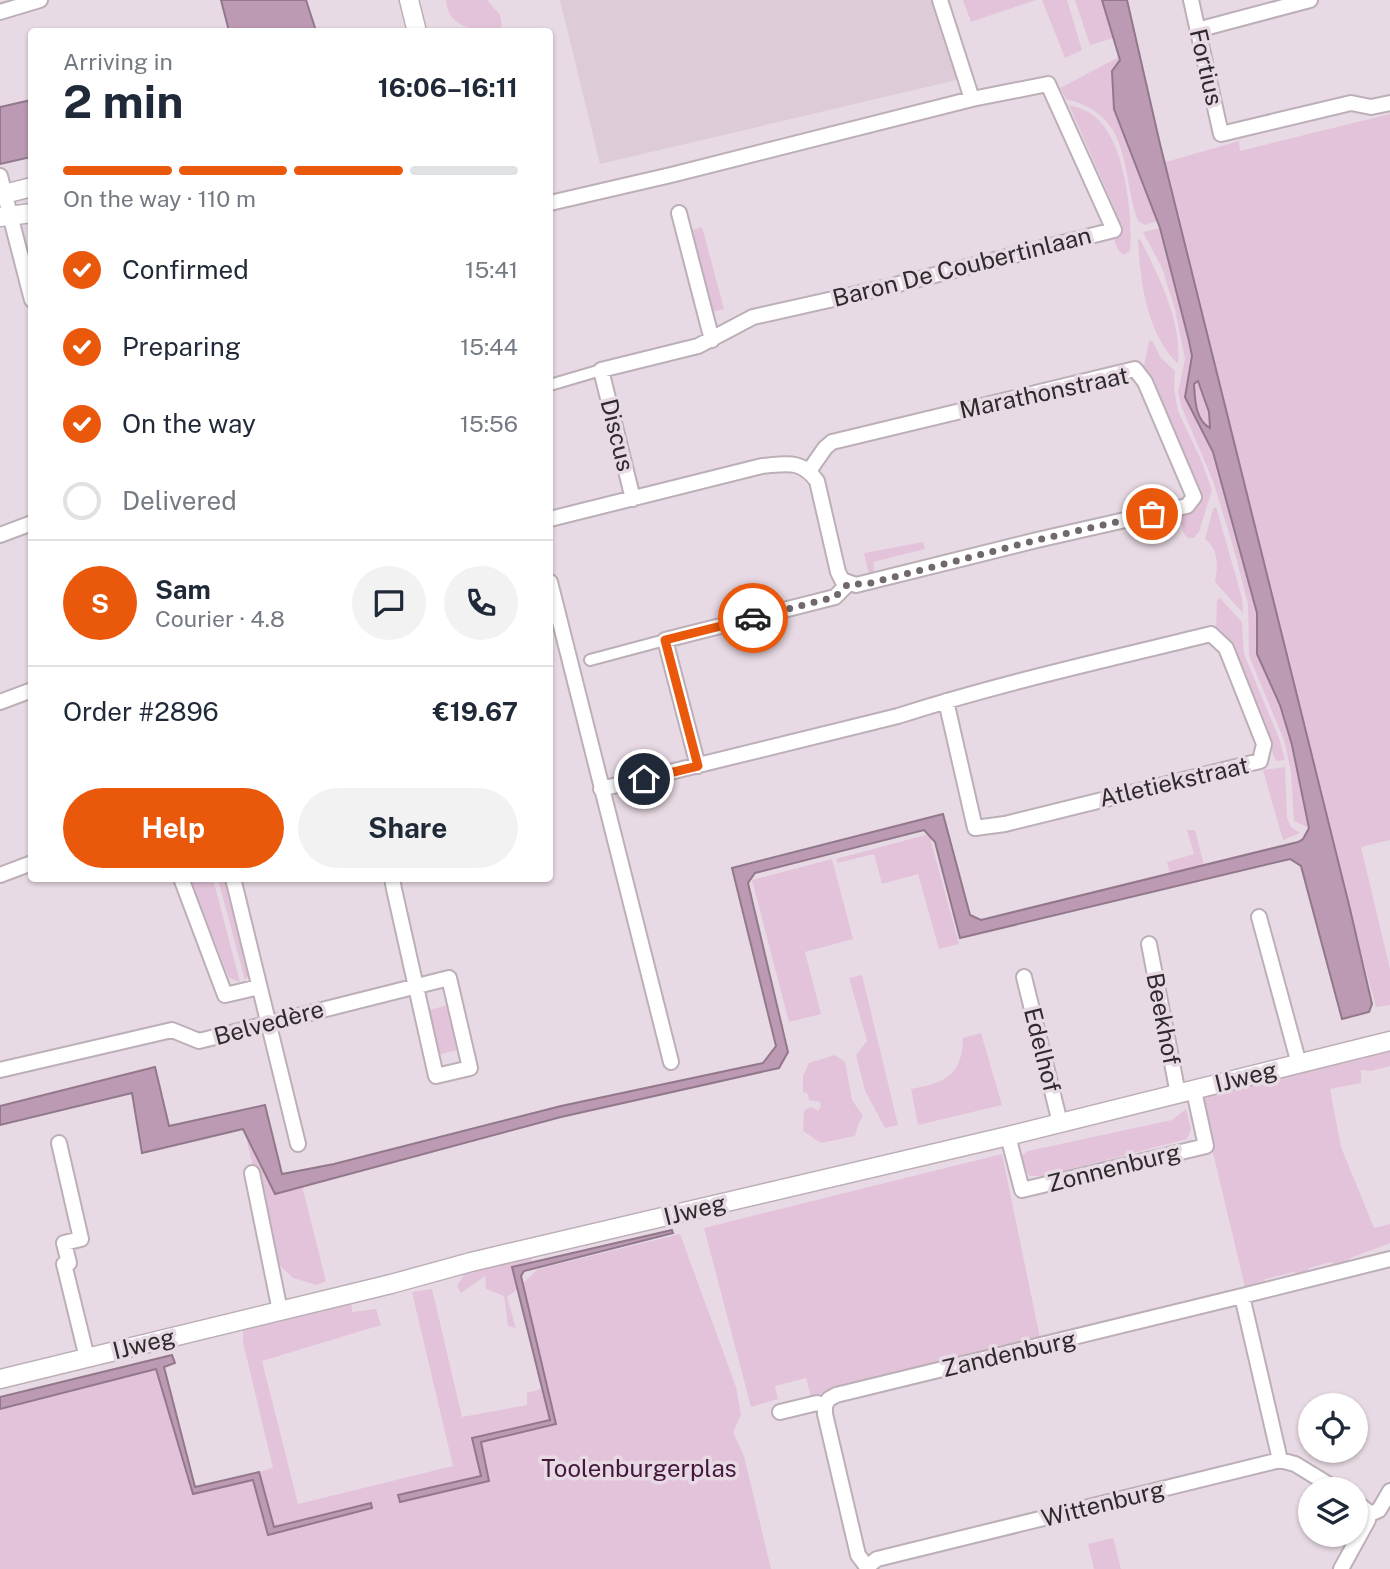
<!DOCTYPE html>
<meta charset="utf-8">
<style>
:root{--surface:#fff;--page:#f2f2f3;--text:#1f2937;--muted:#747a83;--line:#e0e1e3;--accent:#ea580c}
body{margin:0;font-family:"Public Sans",sans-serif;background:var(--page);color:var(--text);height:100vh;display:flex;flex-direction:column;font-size:26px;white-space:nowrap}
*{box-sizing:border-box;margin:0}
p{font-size:23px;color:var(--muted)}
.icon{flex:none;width:38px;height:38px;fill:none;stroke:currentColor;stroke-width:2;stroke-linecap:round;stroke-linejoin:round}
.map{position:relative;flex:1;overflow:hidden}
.panel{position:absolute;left:28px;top:28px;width:525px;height:854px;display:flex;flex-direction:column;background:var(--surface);border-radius:7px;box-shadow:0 2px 5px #0004}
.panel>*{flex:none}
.buttons{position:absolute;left:1298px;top:1393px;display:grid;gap:14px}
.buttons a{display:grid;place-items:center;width:70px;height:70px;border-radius:50%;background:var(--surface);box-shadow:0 2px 5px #0004;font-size:35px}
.pin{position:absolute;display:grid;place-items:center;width:60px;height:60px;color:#fff;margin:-30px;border:4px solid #fff;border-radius:50%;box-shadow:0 2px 7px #0007}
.courier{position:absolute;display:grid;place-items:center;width:70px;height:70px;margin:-35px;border:5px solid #ea580c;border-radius:50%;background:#fff;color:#222;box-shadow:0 2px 9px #0007}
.overview em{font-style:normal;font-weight:700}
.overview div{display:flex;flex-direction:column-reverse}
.overview{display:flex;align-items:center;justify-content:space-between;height:119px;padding:0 35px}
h1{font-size:46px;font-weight:700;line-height:52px}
.bar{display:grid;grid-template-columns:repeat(4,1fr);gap:10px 7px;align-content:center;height:84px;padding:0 35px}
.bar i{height:9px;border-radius:5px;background:var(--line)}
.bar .on{background:var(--accent)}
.bar p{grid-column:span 4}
.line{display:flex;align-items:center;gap:18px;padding:0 35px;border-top:2px solid var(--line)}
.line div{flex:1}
.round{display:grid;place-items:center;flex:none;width:74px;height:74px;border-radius:37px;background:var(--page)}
ol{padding:0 35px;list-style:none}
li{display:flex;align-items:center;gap:21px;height:77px}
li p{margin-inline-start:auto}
li .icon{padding:7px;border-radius:50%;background:var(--accent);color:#fff;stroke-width:4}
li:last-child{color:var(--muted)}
li i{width:38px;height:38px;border:4px solid var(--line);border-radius:50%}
.cta{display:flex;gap:14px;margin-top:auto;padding:14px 35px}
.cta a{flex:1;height:80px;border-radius:42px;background:var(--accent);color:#fff;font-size:28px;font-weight:700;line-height:80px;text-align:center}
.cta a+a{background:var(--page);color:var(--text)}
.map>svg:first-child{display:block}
.built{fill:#decbd8}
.green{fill:#e3c3da;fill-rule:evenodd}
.water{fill:#bc9ab3;stroke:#92788b;stroke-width:2;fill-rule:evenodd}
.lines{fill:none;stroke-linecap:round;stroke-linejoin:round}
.pedestrian-casing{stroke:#bcafb8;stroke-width:14}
.minor-casing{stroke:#bcafb8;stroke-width:18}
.tertiary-casing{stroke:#bcafb8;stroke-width:21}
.pedestrian{stroke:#fff;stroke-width:10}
.minor{stroke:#fff;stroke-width:14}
.tertiary{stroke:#fff;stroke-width:18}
.done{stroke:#70686d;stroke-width:7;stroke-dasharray:0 12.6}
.route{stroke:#ea580c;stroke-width:9}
.labels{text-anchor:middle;stroke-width:7;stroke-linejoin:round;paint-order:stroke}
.street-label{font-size:24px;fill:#2f2a2d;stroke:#e8dae4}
.park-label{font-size:24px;fill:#43183b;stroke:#e8dae4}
</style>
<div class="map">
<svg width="1390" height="1569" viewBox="0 0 1390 1569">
<rect width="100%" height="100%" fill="#e8dae4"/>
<path class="built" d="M560 0H934L961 79 600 164Z"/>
<path class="green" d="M446 0H487L500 15 502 26 497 31C476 32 447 27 446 0Z
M963 0H1036L971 22Z
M1042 0H1067L1082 50 1065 58Z
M1075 0H1102L1114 38 1090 45Z
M1119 57 1148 194 1158 221 1145 225 1138 221C1120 169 1133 116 1066 99L1060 88Z
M1069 105C1076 107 1084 109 1090 113 1125 134 1133 215 1130 251L1123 255 1118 250 1114 239 1119 234 1122 226Z
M1390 114V840L1361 847 1390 969V1005L1376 1007 1278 646 1159 164 1239 141 1240 151Z
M702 227 724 309 711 312 689 231Z
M1160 228 1192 356 1185 397 1213 452 1257 613V654L1280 705 1292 745 1309 828 1294 821 1291 772 1284 740 1249 656 1248 604 1233 546 1213 481 1182 408 1178 392 1185 359 1175 309 1162 268 1143 232Z
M1140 239C1159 277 1182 321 1178 364 1147 334 1140 282 1138 240Z
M1149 341 1153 342 1161 358 1175 371 1174 389 1178 411 1201 460 1212 490 1199 532 1194 538H1188L1184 534 1179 514C1194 509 1199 507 1201 490L1144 366Z
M1199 381 1209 412 1211 429C1195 420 1195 400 1194 384Z
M1216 507 1242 598 1243 613 1215 582C1218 566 1219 550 1205 539L1213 509Z
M923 542 925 549 873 562 875 574 869 575 864 553Z
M1220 598 1242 622 1244 654 1279 738 1285 760 1276 761 1230 655 1216 628 1217 600Z
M1285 767 1287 817 1291 827 1300 833 1283 840 1263 770Z
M1187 830H1195L1204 865 1170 874 1167 862 1194 854Z
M929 834 959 944 939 949 918 874 882 884 874 854 838 863 836 859Z
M832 859 853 939 805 952 821 1014 789 1022 752 880Z
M190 879H213L240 982 229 978Z
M218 879H225L249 975 245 980Z
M862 975 898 1125 885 1128 865 1091 856 1055 867 1041 849 978Z
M448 1005 457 1050 435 1056 426 1011Z
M981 1033 1002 1105 918 1125 911 1089C946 1083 962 1075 963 1038Z
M1390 1049V1066L1371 1071 1361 1070V1083L1330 1089 1341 1147 1374 1228 1390 1224V1243L1350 1258 1347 1263 1338 1267 1331 1262 1309 1268 1307 1274 1296 1276 1294 1272 1265 1279 1264 1284 1245 1287 1202 1107 1208 1093Z
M835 1055 845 1062 852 1100 863 1116 858 1125 855 1136 821 1143 803 1131 804 1111 811 1107 818 1111 821 1106 820 1102 809 1100 808 1094 803 1092V1076L809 1063Z
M1186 1109 1191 1129 1187 1139 1044 1176H1029L1020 1157 1028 1151 1172 1120Z
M244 1129 275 1194 302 1186 326 1281 317 1285 293 1278 276 1262Z
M1002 1154 1040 1338 811 1396 806 1378 775 1386 778 1399 751 1407 704 1228Z
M680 1234 736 1387 741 1415 733 1432 744 1456 771 1569H0V1409L157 1369 193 1494 253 1480 268 1535 372 1509 370 1504 274 1527 259 1472 273 1468 243 1342V1328L351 1297 352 1312 376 1309 381 1325 262 1361 298 1504 453 1466 412 1292 432 1289 462 1417 527 1405V1393L541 1389 518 1289 507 1297 516 1328 508 1326 504 1296 486 1289 485 1276 461 1293 457 1286 464 1274 530 1257 533 1262 512 1267 518 1288 538 1269ZM479 1437 489 1481 398 1496 481 1476 472 1439Z
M1113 1538 1121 1569H1094L1088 1544Z"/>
<path class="water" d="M221 0H306L316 31H229Z
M1102 0H1127L1160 144 1350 909 1372 1004 1369 1012 1342 1019 1301 866 1290 859 960 938 935 842 924 830 755 873 748 883 788 1052 779 1068 561 1117 275 1194 243 1129 142 1153 132 1093 0 1125V1106L155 1067 169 1126 265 1105 282 1174 334 1164 561 1106 763 1063 776 1046 732 868 943 814 970 915 981 920 1298 842 1303 839 1309 828 1292 745 1280 705 1257 654V613L1213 452 1185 397 1192 356 1189 341 1160 228 1114 109 1112 71 1120 60ZM1198 381 1209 412 1210 428C1195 420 1195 399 1194 384Z
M31 100V157L0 164V107Z
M672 1230 673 1233 524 1271 521 1276 556 1424 481 1442 489 1481 400 1502 398 1495 481 1476 472 1438 550 1420 512 1267Z
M172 1355 175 1363 164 1367 195 1487 259 1472 274 1527 371 1503 372 1508 268 1535 253 1480 193 1494 156 1369 0 1409V1397Z"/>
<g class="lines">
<g class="pedestrian-casing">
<path id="pedestrian" d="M550 385 601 370
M590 660 665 640"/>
</g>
<g class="minor-casing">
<path id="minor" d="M940 0 972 99
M1191 0 1221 134 1351 103 1371 107 1390 103
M0 12 40 0
M1197 30 1310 0
M0 176 32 300
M550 203 671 175 972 99 1048 84 1114 230 887 287 753 317 698 346 601 370 633 499
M679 213 712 340
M550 519 762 466C786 464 801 459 817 481L838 572 842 580 856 585 1037 540 1187 506 1194 497 1145 382 1135 369 832 442 825 448 809 471
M0 535 32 523
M550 582 671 1062
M0 702 32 690
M698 766 665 640 835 597 848 584
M601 789 898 716C1001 683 1106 660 1211 634L1226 648 1264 744 1260 761 1005 824 975 828 946 701
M0 875 32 863
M181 878 225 995 259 987
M233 878 298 1144
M1259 917 1299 1064
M1149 944 1178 1094
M1024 977 1060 1123
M0 1070 172 1030 199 1041 449 978 470 1068 436 1076C422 1014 408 951 394 889L392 878
M1008 1136 1022 1190 1206 1146 1194 1091
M59 1143 81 1239 64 1243 69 1263 64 1264 87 1358
M252 1173 280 1311
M825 1405V1414L858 1555 867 1567 866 1569
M780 1412 817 1403 825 1405 829 1399 836 1395 1242 1296
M1280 1460 1242 1296 1390 1259
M1368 1515 1379 1510 1390 1491
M867 1567 877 1559 1280 1460 1295 1464 1336 1489
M1341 1569 1368 1520 1366 1510 1356 1502"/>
</g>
<g class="tertiary-casing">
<path id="tertiary" d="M409 0 417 32
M0 195 32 187
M0 217 32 213
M0 1379 391 1284 471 1262 1008 1136 1390 1041"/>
</g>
<use href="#pedestrian" class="pedestrian"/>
<use href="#minor" class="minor"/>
<use href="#tertiary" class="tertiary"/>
</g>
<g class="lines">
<path class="done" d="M753 618 835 597 848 584H867L1037 540 1152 514"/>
<path class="route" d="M644 779 698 766 665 640 753 618"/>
</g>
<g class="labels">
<g class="street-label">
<text transform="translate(1206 67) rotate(77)" y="8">Fortius</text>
<text transform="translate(962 267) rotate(-14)" y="8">Baron De Coubertinlaan</text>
<text transform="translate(1044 393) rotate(-12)" y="8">Marathonstraat</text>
<text transform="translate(617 435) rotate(76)" y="8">Discus</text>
<text transform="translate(1174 782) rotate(-13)" y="8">Atletiekstraat</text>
<text transform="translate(1163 1019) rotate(79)" y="8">Beekhof</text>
<text transform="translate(269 1023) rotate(-15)" y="8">Belvedère</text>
<text transform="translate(1042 1050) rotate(76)" y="8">Edelhof</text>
<text transform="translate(1246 1077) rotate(-14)" y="8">IJweg</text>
<text transform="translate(1114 1168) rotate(-14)" y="8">Zonnenburg</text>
<text transform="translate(695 1210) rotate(-14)" y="8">IJweg</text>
<text transform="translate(144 1344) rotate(-14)" y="8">IJweg</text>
<text transform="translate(1009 1354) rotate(-13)" y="8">Zandenburg</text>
<text transform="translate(1103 1504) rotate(-14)" y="8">Wittenburg</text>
</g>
<g class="park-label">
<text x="639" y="1477">Toolenburgerplas</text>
</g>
</g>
</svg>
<div class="buttons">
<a><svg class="icon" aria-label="locate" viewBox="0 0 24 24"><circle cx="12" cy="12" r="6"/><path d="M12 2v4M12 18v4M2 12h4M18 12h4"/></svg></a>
<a><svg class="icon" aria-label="layers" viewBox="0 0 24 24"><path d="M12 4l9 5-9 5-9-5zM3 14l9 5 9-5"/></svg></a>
</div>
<div class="pin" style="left:1152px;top:514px;background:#ea580c"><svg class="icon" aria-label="bag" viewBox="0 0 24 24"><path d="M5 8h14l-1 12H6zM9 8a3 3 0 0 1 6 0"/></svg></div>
<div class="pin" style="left:644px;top:779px;background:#1f2937"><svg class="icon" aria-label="home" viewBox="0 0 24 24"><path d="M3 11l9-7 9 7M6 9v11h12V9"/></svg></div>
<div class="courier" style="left:753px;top:618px"><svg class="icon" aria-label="car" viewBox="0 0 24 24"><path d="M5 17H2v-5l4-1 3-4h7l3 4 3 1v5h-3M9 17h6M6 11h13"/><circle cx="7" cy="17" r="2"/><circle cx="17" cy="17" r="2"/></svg></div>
<section class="panel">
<div class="overview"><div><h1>2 min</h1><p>Arriving in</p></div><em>16:06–16:11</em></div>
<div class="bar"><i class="on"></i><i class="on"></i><i class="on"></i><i></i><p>On the way · 110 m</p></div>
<ol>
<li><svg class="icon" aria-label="check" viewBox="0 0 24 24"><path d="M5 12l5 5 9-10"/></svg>Confirmed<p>15:41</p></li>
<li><svg class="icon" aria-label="check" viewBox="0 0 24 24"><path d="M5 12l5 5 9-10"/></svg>Preparing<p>15:44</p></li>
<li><svg class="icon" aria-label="check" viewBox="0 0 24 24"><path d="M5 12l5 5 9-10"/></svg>On the way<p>15:56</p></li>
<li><i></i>Delivered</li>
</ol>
<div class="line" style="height:126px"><b class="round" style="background:var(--accent);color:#fff">S</b><div><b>Sam</b><p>Courier · 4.8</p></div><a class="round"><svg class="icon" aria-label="chat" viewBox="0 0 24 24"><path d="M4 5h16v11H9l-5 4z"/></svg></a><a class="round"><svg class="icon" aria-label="phone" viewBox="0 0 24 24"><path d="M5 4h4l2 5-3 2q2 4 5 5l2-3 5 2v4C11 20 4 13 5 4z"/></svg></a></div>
<div class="line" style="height:91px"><div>Order #2896</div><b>€19.67</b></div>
<div class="cta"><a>Help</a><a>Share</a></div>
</section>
</div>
